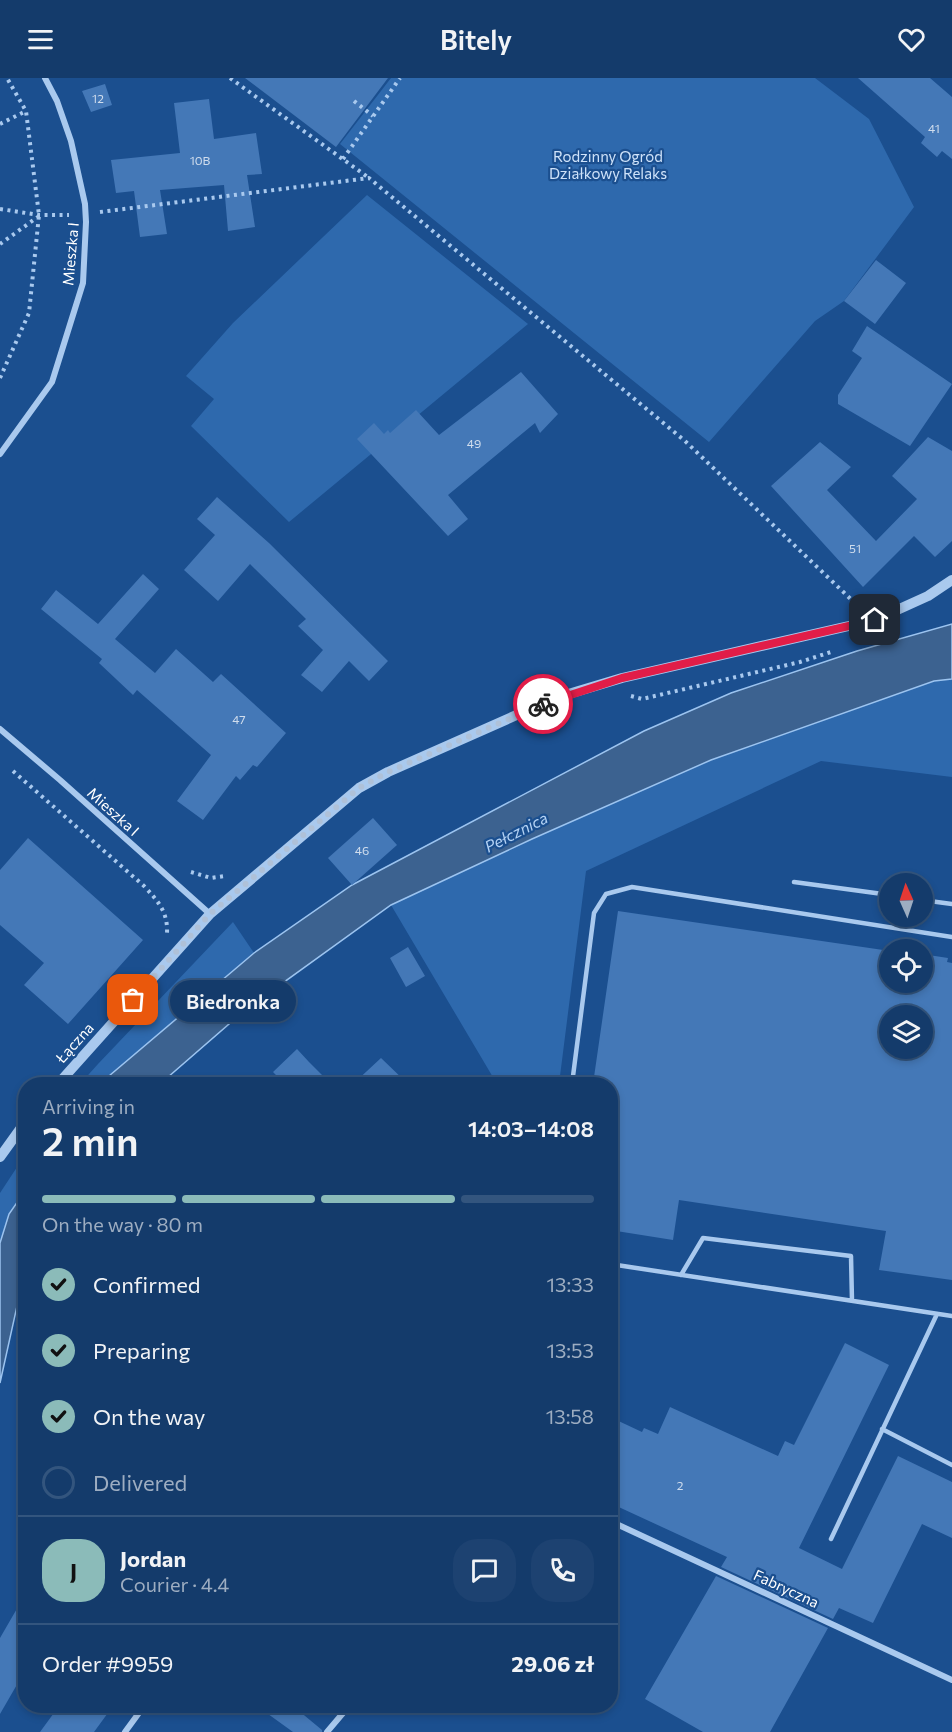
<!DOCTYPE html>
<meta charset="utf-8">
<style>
:root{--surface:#143b6b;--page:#1d4271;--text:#f1f3f6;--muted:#9dadc1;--line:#33557e;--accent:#8bbbb9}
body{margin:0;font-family:Commissioner,sans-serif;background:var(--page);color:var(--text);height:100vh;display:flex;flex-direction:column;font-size:22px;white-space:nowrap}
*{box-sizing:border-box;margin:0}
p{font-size:20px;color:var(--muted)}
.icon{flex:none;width:33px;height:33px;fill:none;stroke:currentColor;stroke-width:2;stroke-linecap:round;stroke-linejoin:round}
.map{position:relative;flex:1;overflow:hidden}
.drawer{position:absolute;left:18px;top:999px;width:600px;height:636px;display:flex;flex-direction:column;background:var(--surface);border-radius:24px;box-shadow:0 3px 9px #0003,0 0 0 2px var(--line)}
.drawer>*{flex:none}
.needle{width:39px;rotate:357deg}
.tools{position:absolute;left:879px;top:795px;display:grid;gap:12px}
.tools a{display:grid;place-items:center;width:54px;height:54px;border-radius:50%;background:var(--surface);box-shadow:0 3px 9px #0003,0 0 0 2px var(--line);font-size:30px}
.pin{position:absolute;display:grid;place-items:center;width:51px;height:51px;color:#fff;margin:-26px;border-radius:12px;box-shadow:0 3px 9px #0006}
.courier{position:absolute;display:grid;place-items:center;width:60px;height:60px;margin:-30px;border:4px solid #e11d48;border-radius:50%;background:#fff;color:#222;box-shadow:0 2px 8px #0007}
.bubble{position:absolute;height:42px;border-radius:21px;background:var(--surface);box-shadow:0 3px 9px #0003,0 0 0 2px var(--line);font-size:20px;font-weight:600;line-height:42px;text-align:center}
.headline em{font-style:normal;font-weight:600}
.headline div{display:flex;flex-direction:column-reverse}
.headline{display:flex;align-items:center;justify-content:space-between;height:102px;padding:0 24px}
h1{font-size:39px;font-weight:600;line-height:45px}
.bar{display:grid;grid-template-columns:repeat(4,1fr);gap:9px 6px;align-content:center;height:72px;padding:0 24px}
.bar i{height:8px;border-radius:4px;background:var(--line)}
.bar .on{background:var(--accent)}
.bar p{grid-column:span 4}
.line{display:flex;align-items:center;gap:15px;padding:0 24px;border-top:2px solid var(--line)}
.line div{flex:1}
.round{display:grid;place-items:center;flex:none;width:63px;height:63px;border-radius:24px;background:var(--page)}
ol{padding:0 24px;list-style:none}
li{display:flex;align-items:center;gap:18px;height:66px}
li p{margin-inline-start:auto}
li .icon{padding:6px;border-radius:50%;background:var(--accent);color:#111;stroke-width:4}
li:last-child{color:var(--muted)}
li i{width:33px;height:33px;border:3px solid var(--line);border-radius:50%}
header{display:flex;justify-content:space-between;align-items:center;height:78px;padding:0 24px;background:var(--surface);font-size:27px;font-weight:600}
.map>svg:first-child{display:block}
.green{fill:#2e69ad}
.water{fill:#3c6290;stroke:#9cc4f0;stroke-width:1.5}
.building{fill:#4478b7;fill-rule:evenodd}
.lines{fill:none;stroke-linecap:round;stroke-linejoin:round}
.path{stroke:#a9c9ee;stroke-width:4;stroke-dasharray:3 4.5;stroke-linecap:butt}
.service{stroke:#a9c9ee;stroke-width:4.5}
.minor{stroke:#a9c9ee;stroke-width:6}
.tertiary{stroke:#a9c9ee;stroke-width:10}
.done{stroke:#afc1d8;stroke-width:6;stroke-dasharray:0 10.8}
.route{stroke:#e11d48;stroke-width:8}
.labels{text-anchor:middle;stroke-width:4.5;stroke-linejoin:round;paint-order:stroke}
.number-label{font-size:12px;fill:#d0dded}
.park-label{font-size:15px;fill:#cfe3fa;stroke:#1b4f8f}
.street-label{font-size:15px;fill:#fff;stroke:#1b4f8f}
.water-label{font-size:16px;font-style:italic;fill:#b5d3f5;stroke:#1b4f8f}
</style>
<header><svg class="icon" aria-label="menu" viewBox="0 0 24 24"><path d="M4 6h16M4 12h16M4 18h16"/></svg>Bitely<svg class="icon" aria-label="heart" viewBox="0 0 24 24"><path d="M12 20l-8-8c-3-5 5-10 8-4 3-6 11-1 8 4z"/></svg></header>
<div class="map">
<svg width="952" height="1654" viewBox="0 0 952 1654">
<rect width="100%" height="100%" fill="#1b4f8f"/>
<path class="green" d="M391 0H815L869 41 914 129 844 223 815 243 709 364 340 66Z
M367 117 528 246 289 444 191 348 214 321 186 298 233 245Z
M952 601V699L821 683 586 793 559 1006H497L391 827 531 761 711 682 934 603Z
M233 844 254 875 109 998 103 1006H80L98 986Z
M25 1077V1113L9 1136 0 1165V1115Z"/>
<path class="water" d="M952 546V601L934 603 711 682 532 761 391 827 244 933 160 1006H103L109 998 254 875 352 807 644 653 731 615 857 573Z
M25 1113V1192L0 1305V1165L9 1136Z"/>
<path class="building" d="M245 0H388L336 69Z
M858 0H930L952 19V81L942 73 937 79 921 65 925 59Z
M105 6 112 27 91 34 82 13Z
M209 21 214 61 256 55 262 96 247 97 255 149 228 153 224 107 160 112 167 156 140 159 134 113 116 115 111 82 180 75 174 25Z
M876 182 906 205 875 246 844 223Z
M867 248 952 306 910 368 838 326V317L862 280 852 273Z
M521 294 558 336 540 355 535 345 448 417 468 441 448 458 357 361 374 345 384 356 388 352 390 355 416 332 439 357Z
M928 359 952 373V463L935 479 914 458 863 509 771 408 820 364 851 389 827 412 876 463 917 421 892 398Z
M217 419 269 465 388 583 369 603 349 583 322 614 301 597 323 572 298 548 306 541 250 486 218 523 184 492 215 457 197 441Z
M143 496 159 511 115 561 155 595 176 571 213 604 221 596 286 655 257 689 253 687 240 702 236 698 203 742 177 723 211 677 137 612 133 617 99 585 102 581 41 531 56 512 98 546Z
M373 740 397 767 352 807 328 780Z
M28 760 143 862 68 946 24 907 44 885 0 847V792Z
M618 833 890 873V904H922V876L948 880 947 884 952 885V1202L879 1192 886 1153 679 1122 673 1162 610 1152V1006H593ZM890 938H922V970H890Z
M408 869 425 898 406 909 390 880Z
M297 971 309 984 331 1006H285L273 994Z
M381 980 408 1006H353Z
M845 1265 889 1287 799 1470 842 1491 898 1378 952 1404V1460L922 1446 873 1545 839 1530 833 1541 721 1489 727 1479 610 1425V1339L642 1354 644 1350 658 1356 670 1329 778 1378 785 1363 794 1367Z
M716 1498 828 1550 770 1654H703L645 1621Z
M26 1515V1591L0 1636V1560Z
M59 1628H113L94 1654H40Z
M257 1628H293L322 1652V1654H293Z"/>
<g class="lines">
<path class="path" d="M230 0 369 100
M354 23 373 38
M0 46 26 33
M343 81 400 0
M0 131 39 137H69
M100 134 369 100 685 363 857 527
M0 166 39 138
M0 300 29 235 39 137 26 33 7 0
M631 618 642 621 800 584 831 574
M13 693 144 808C158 823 168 834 167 855
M191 794 211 800 225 798"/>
<path class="service" d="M794 804 890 817
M922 822 952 826
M572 1006 594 835 606 816 632 809 952 859
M610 1186 952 1238
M681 1197 703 1160 851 1178 852 1223
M882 1351 952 1387
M831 1461 937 1236"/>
<path class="minor" d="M0 376 52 304 83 205 86 144 85 126 71 63 57 23 45 0
M0 651 60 702 210 836
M610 1443 952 1602
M125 1654 144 1628
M327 1654 349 1628"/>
<path class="tertiary" d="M58 1006 210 836 359 710 388 694 555 620 622 600 875 542 928 518 952 502
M0 1079 26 1043"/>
</g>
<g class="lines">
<path class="done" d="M133 922 210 836 359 710 388 694 543 626"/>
<path class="route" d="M543 626 622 600 875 542"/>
</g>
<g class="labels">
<g class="number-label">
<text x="98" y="25">12</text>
<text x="934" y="55">41</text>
<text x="200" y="87">10B</text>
<text x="474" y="370">49</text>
<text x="855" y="475">51</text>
<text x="239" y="646">47</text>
<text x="362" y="777">46</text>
<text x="680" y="1412">2</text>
</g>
<g class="park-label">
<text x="608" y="84">Rodzinny Ogród<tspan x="608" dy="17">Działkowy Relaks</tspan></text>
</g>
<g class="street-label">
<text transform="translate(71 176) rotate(-85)" y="5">Mieszka I</text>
<text transform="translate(113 734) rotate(42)" y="5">Mieszka I</text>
<text transform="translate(75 965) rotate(-48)" y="5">Łączna</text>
<text transform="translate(786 1511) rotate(25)" y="5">Fabryczna</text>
</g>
<g class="water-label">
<text transform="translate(516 754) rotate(-27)" y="6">Pełcznica</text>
</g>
</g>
</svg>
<div class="tools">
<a><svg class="needle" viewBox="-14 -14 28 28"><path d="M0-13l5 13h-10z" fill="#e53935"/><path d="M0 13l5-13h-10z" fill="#9dadc1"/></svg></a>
<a><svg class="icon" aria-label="locate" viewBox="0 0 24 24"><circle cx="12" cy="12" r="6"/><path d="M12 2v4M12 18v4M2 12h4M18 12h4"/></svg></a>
<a><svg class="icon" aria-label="layers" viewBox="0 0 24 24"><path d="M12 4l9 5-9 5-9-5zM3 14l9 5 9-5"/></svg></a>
</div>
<div class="pin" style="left:133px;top:922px;background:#ea580c"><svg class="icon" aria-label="bag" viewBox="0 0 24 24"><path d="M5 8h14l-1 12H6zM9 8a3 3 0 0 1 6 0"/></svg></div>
<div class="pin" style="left:875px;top:542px;background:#1f2937"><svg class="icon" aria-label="home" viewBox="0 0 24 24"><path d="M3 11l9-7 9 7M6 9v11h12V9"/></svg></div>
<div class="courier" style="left:543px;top:626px"><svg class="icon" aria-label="bike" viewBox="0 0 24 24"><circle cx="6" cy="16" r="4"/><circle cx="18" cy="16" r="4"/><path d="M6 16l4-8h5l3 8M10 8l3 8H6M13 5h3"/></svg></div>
<div class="bubble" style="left:170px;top:902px;width:126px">Biedronka</div>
<section class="drawer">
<div class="headline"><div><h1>2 min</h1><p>Arriving in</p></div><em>14:03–14:08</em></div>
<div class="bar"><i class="on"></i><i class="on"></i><i class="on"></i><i></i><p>On the way · 80 m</p></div>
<ol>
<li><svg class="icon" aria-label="check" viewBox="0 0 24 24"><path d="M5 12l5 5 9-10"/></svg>Confirmed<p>13:33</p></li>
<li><svg class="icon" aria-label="check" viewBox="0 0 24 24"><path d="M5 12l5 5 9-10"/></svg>Preparing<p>13:53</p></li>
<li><svg class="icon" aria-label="check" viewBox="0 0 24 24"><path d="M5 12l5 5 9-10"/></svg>On the way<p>13:58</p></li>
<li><i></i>Delivered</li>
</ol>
<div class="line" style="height:108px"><b class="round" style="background:var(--accent);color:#111">J</b><div><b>Jordan</b><p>Courier · 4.4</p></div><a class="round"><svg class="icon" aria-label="chat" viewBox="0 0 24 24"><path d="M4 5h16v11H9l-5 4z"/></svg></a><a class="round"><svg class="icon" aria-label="phone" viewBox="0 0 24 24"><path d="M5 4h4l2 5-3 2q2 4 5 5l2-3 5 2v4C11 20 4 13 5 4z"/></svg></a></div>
<div class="line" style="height:78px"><div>Order #9959</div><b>29.06 zł</b></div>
</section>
</div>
